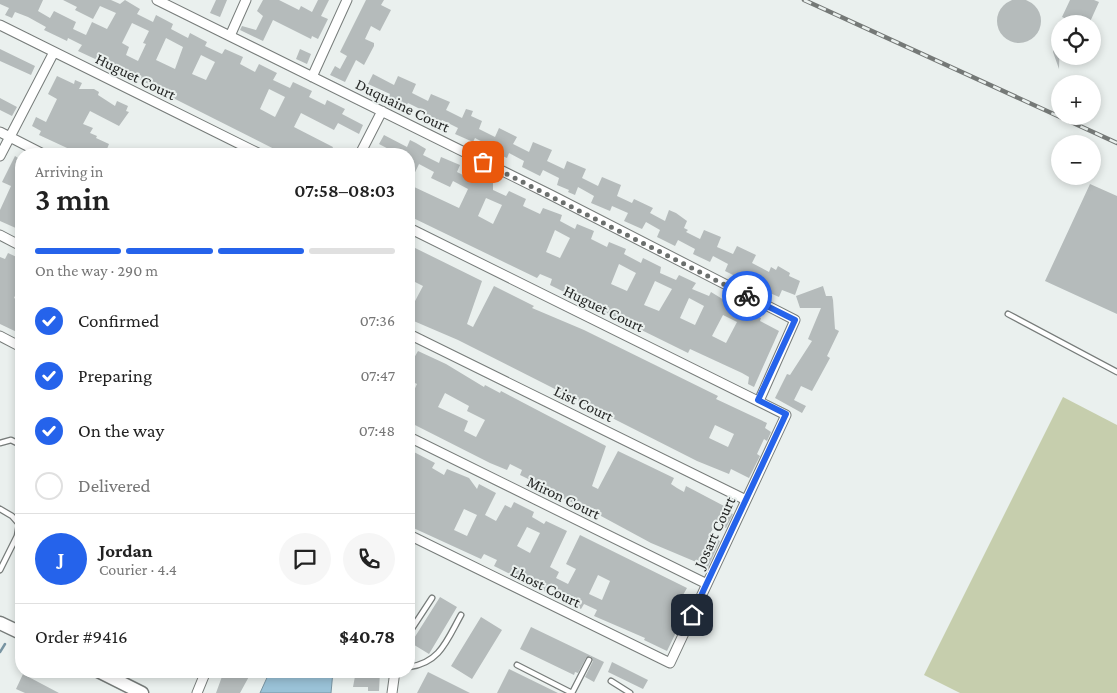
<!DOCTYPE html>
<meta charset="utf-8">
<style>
:root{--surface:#fff;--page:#f6f6f6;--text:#222;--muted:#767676;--line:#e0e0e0;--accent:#2563eb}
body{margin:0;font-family:"Crimson Pro",serif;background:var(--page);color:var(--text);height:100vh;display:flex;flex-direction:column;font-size:19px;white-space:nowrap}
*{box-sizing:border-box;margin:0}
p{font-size:16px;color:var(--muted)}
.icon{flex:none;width:28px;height:28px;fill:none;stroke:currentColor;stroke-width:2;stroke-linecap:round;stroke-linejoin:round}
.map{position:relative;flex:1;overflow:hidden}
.sheet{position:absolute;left:15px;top:148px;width:400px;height:530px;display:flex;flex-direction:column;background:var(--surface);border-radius:20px;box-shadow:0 2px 8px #0003}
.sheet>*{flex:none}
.buttons{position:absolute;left:1051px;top:15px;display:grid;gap:10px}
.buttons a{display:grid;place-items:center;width:50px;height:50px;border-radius:50%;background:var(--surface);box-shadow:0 2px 8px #0003;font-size:25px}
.pin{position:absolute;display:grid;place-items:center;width:42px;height:42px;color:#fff;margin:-21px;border-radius:10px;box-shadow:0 2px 8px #0006}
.courier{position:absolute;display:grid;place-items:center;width:50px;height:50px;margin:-25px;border:4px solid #2563eb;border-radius:50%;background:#fff;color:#222;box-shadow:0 1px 6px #0007}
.summary em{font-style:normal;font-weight:600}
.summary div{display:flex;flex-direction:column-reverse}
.summary{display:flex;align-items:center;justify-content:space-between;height:85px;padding:0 20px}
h1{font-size:32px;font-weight:600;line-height:38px}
.bar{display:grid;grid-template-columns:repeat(4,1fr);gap:8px 5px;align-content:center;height:60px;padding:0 20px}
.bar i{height:6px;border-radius:4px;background:var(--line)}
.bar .current{background:var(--accent)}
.bar p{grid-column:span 4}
.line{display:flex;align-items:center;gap:12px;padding:0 20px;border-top:1px solid var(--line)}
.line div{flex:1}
.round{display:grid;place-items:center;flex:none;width:52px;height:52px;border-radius:26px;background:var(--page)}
ol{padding:0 20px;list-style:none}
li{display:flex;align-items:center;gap:15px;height:55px}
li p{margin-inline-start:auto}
li .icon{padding:5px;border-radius:50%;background:var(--accent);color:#fff;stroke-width:4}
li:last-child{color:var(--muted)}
li i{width:28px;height:28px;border:2px solid var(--line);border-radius:50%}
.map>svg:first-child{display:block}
.green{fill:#c6cead}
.water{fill:#9ac2d7;stroke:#7894a2}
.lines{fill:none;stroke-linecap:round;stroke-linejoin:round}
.stream{stroke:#7894a2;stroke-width:2.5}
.building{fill:#b5bbbb;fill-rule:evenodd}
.lane-casing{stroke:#777c7a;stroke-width:7}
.street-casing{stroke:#777c7a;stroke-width:11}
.secondary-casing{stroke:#777c7a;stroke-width:15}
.lane{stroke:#fff;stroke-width:4.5}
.street{stroke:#fff;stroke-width:9}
.secondary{stroke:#fff;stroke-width:12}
.rail-casing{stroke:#757977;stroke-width:4.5}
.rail{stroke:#eaf0ee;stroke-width:2.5;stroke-dasharray:8;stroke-linecap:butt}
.done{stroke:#6b6f6d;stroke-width:5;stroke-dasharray:0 9}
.route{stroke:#2563eb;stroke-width:6}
.labels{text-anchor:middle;stroke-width:4;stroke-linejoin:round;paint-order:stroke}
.street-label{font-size:16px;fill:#272928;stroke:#eaf0ee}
</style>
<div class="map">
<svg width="1117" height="693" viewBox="0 0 1117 693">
<rect width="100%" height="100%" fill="#eaf0ee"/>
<path class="green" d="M1063 397 1117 425V693H960L924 675Z"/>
<path class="water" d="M270 671H333L331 693H260Z"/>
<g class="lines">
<path class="stream" d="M0 652 5 644"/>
</g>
<path class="building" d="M997 21a22 22 0 1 1 44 0a22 22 0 1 1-44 0Z
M0 0H43L38 11 50 18 54 11 76 22 73 29 86 35 92 22 107 29 116 13 100 6 93 19 75 10 77 7 63 0H111L120 4 125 0 140 9 137 14 153 22 156 15 173 24 171 29 188 38 190 33 207 42 205 46 222 54 225 49 243 57 240 64 255 72 259 64 277 73 273 80 290 88 293 82 312 91 309 97 325 105 327 100 345 109 342 114 363 125 359 134 338 123 334 130 301 113 294 127 333 147 330 154H284L179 101 164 93V91L78 51 82 45 68 38 67 41 44 30 46 27 28 17 15 12 12 18 5 15 9 8 0 4ZM132 23 149 31 143 43 146 44 138 61 126 55 129 47 122 43ZM166 38 183 47 175 69 156 60ZM201 55 215 62 206 80 192 74ZM269 89 285 97 275 117 260 109Z
M216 0H227L220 17 210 13Z
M263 0H279L299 10 301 6 312 12 318 0H329L321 16 328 19 318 39 312 36 311 39 273 20 263 41 240 30 242 26 256 30 263 16 257 11Z
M366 0H384L381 5 391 10 380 31 371 26 365 39 374 43V46L364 65 356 60 345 82 330 75 335 66 340 69 347 56 340 52Z
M1070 0H1094L1099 2 1089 24H1077L1062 17Z
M1057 32 1060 33 1059 69 1053 52Z
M0 49 35 66 31 75 0 61Z
M300 49 311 54 307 64 296 59Z
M373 74 394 85 398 76 416 84 412 93 428 101 431 94 450 102 446 110 462 118 466 109 473 111 471 116 482 121 479 129 495 137 499 128 517 137 513 144 529 152 533 142 552 150 547 161 564 169 567 161 586 169 582 178 598 186 602 177 621 185 617 196 632 203 634 199 653 208 650 213 665 221 669 210 676 213 687 221 684 228 688 230 686 232 700 239 704 230 721 237 717 247 733 254 737 246 756 255 752 263 769 272 771 267 776 270 778 266 790 273 789 276 800 281 795 295 782 290 779 297 761 289 763 286 759 284 762 279 747 272 743 280 725 271 728 264 713 256 710 262 693 254 695 249 678 240 675 246 657 237 660 230 646 222 642 229 624 221 628 213 612 206 610 211 591 203 594 196 587 192 578 187 575 195 568 192 569 190 557 185 559 178 543 170 540 176 522 167 524 161 509 153 507 158 489 150 490 146 475 138 473 142 455 134 458 128 442 120 439 126 421 118 424 111 408 103 404 109 387 101 390 94 368 84Z
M57 76 74 84 75 80 82 83 79 89H94L99 92 98 95 115 106 117 101 128 106 126 111 129 112 119 126 90 111 83 124 93 128 90 133 97 136 96 138 109 144 105 154H80L39 135 41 131 32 126 36 117 46 122 57 99 48 94Z
M0 98 17 107 12 116 0 110Z
M384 135 407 147 410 140 416 143 426 149 423 155 439 163 441 157 460 165 457 172 473 180 476 172 483 175 482 177 493 182V190L506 196 509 191 526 199 523 206 540 214 543 208 562 215 560 221 575 229 577 224 594 231 591 239 607 247 609 242 626 249 624 254 641 263 643 258 661 267 660 273 676 280 679 275 696 283 692 289 709 296 711 292 742 311 746 302 752 305 749 312 761 318 760 321 779 331 754 387 748 384 749 377 742 373 690 349 688 353 682 350 550 285 552 279 540 274 537 278 409 216V192L412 186 459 208 468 189 453 181 450 187 431 178 434 172 419 164 409 185V154H398L379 144ZM486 198 502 205 493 224 478 216ZM555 230 570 238 560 258 546 252ZM619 264 636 273 627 291 611 284ZM655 281 672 289 659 311 644 305ZM689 298 704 306 695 325 680 318ZM723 315 737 322 726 343 712 336Z
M15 156 21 160V222L18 229 0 221V210L11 186 2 182Z
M1090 184 1117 196V314L1045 281Z
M409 245 482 281 467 324 473 327 494 286 534 306 532 308 584 330 718 396 716 399 767 423 765 428 771 432 767 441 764 439 757 454 760 456 749 478 731 469 729 474 697 461 458 340 409 319V300L414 303 423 286 409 279ZM715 425 734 434 728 447 709 438Z
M8 253 21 259V283L14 298 21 302V334L0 324V257L5 259Z
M823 286 826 296H832L833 300 835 329 839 331 827 356 830 358 812 391 801 386 794 400 806 406 802 413 775 398 787 374 790 375 812 341 808 339 821 308H800L796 296Z
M418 351 446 364 484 387 485 385 500 393 501 391 606 446 592 486 598 489 618 451 674 478 671 484 677 488 684 492 686 486 724 506 723 510 733 514 726 528 716 523 709 536 720 541 708 567 651 543 601 516 552 493 553 491 520 475 522 470 510 464 507 470 490 463 409 422V401L417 384 409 380V356L414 358ZM445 393 469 406 467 411 485 420 476 437 464 431 468 421 438 407Z
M412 451 435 463 432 468 444 475 447 469 469 478 477 489 479 484 496 493 485 515 496 521 505 505 511 508 514 502 534 512 532 517 544 524 546 521 567 531 550 567 559 572 556 578 568 584 576 569 566 564 580 535 687 588 683 595 693 600 688 609 682 606 675 619 681 622 667 651 644 640 645 638 594 616 597 610 584 604 581 609 561 599 563 594 551 587 548 593 494 566 497 560 484 554 481 559 409 526V458ZM464 509 477 515 467 536 454 530ZM527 527 540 533 530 553 517 546ZM598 575 610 581 602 600 589 594Z
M440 597 457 607 429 654 411 643Z
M481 617 502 630 472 679 451 666Z
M531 627 604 662 594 682 585 677 593 661 590 656 586 658 578 673 575 672 574 675 520 649Z
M612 662 648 680 643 689 608 672Z
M509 669 558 693H497Z
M224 671H252L240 693H216Z
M356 671H380L379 691H368V687H353Z
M428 672 470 693H417Z
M23 674 59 693H25L16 689Z"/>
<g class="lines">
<g class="lane-casing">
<path id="lane" d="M1008 314 1117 372
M0 443 11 440 21 445
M0 509 12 516 19 524 17 536 0 570
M409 633 432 598
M517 665 572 693 589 660
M409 667C440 663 447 640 461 615
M611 681 630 693"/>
</g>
<g class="street-casing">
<path id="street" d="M157 0 551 195 795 320 759 401
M0 25 260 154
M230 36 246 0
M312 77 347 0
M0 132 43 154
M360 154 382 111
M0 156 54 52
M409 228 786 415 670 663 409 535
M0 235 21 246
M409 334 746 500
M0 336 21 347
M409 437 707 584
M197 693 206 671
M392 693 395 671"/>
</g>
<g class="secondary-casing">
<path id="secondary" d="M0 623 21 633
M98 671 142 693"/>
</g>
<use href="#lane" class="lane"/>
<use href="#street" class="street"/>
<use href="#secondary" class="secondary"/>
<g class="rail-casing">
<path id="rail" d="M804 0 1117 143"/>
</g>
<use href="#rail" class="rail"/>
</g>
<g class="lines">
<path class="done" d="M483 162 747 296"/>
<path class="route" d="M692 615 786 414 758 400 795 320 747 296"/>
</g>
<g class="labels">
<g class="street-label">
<text transform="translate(136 76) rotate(26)" y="6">Huguet Court</text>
<text transform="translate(403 105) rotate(26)" y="6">Duquaine Court</text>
<text transform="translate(604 308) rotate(26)" y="6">Huguet Court</text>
<text transform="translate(584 403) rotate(26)" y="6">List Court</text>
<text transform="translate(564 497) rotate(26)" y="6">Miron Court</text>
<text transform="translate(714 532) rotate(-65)" y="6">Josart Court</text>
<text transform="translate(546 586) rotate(26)" y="6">Lhost Court</text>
</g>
</g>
</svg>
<div class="buttons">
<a><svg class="icon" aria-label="locate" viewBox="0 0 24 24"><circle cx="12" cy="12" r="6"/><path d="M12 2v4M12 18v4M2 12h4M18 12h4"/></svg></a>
<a>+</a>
<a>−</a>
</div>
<div class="pin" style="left:483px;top:162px;background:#ea580c"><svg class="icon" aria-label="bag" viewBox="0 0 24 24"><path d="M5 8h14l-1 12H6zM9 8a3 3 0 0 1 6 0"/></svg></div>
<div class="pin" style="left:692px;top:615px;background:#1f2937"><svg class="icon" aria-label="home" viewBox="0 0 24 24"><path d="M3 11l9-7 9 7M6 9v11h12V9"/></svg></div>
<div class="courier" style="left:747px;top:296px"><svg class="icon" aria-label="bike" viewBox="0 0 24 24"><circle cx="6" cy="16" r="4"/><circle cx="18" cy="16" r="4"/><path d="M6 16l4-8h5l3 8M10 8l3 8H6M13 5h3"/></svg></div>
<section class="sheet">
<div class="summary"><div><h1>3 min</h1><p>Arriving in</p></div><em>07:58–08:03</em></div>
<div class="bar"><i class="current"></i><i class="current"></i><i class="current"></i><i></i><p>On the way · 290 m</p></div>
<ol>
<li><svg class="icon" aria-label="check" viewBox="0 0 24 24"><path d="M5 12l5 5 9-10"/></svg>Confirmed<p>07:36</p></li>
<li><svg class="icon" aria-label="check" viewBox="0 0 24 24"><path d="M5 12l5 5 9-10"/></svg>Preparing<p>07:47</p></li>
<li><svg class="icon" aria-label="check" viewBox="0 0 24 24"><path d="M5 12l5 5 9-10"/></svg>On the way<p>07:48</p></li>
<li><i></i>Delivered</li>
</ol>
<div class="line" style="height:90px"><b class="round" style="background:var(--accent);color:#fff">J</b><div><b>Jordan</b><p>Courier · 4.4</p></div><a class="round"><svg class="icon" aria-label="chat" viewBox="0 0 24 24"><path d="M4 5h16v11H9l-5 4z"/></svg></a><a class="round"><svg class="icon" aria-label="phone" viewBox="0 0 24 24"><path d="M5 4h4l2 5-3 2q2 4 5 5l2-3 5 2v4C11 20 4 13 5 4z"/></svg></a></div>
<div class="line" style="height:65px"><div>Order #9416</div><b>$40.78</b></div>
</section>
</div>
